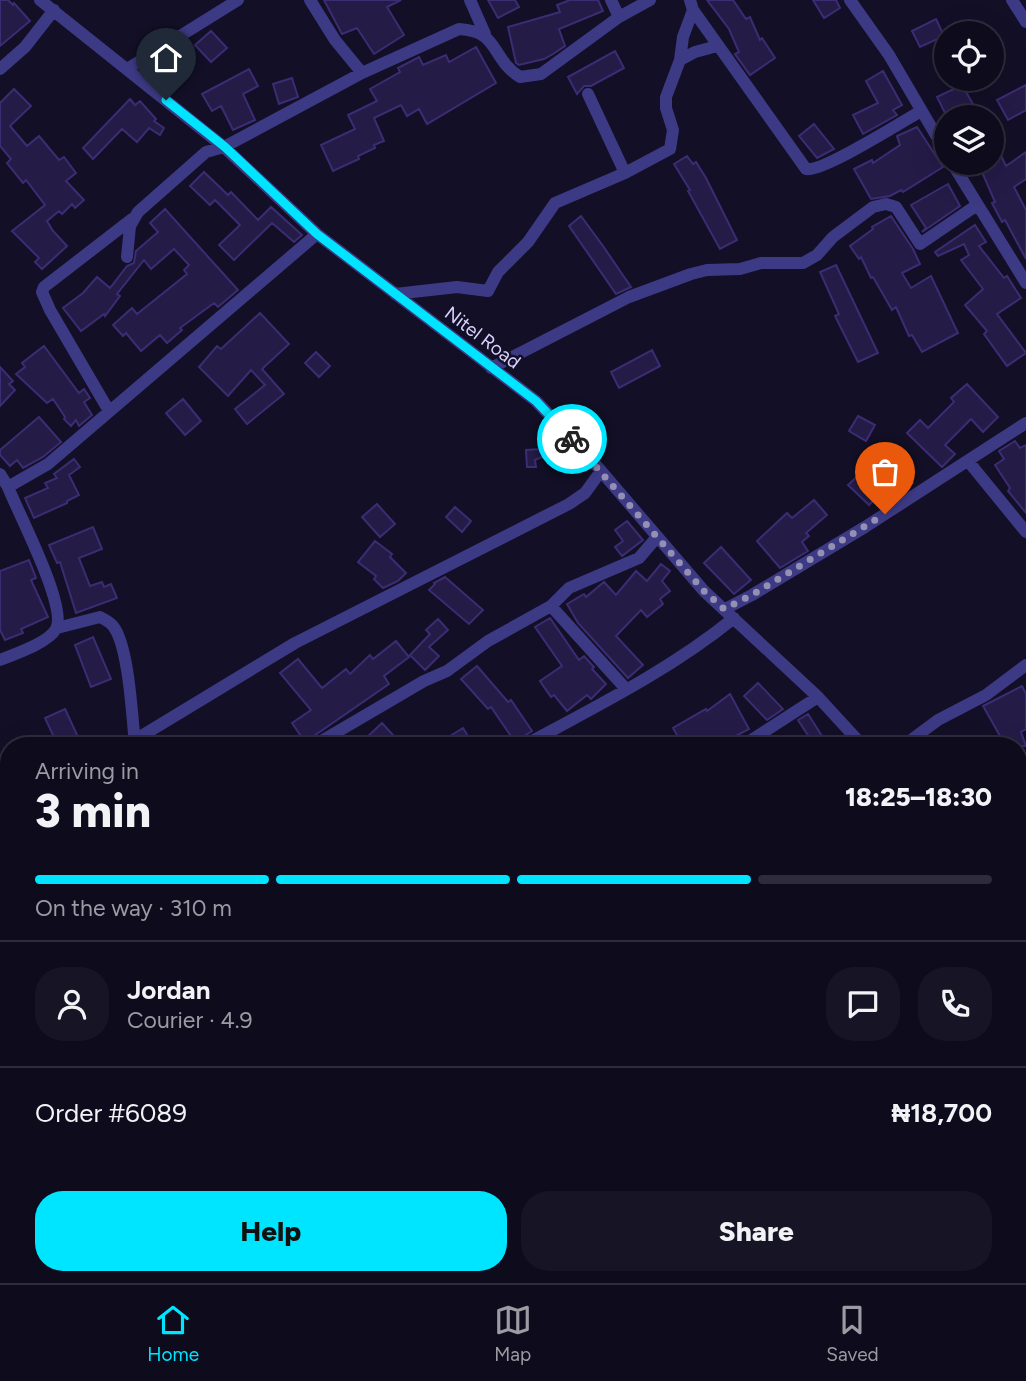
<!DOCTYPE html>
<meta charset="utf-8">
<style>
:root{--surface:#0e0b1c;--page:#171425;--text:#f1f3f6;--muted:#9b9ba3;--line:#2e2b3b;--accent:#00e5ff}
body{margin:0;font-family:Figtree,sans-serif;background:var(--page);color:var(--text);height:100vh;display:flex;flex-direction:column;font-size:26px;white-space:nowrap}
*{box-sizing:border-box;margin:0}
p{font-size:23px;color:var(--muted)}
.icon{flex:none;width:38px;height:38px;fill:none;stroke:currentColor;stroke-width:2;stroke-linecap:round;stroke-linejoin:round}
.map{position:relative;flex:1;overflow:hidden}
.drawer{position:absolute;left:0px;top:737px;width:1027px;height:548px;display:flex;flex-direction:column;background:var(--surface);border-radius:28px 28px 0 0;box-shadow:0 7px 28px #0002,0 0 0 2px var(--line)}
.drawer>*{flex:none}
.fabs{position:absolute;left:934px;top:21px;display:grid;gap:14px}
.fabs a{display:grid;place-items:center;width:70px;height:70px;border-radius:50%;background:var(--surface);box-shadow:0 7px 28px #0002,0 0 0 2px var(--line);font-size:35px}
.pin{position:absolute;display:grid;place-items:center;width:60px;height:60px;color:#fff;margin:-72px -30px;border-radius:50% 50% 50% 0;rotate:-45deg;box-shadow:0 0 7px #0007}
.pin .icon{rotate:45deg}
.courier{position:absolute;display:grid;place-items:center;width:70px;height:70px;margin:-35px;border:5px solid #00e5ff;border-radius:50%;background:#fff;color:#222;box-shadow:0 2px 9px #0007}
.summary em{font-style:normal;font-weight:800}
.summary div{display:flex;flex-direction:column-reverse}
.summary{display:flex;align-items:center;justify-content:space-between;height:119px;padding:0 35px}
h1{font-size:46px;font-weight:800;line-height:52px}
.bar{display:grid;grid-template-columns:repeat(4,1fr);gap:10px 7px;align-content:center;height:84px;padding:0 35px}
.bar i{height:9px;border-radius:5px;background:var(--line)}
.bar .current{background:var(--accent)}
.bar p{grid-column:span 4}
.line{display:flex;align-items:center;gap:18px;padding:0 35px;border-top:2px solid var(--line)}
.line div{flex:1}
.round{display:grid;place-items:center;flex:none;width:74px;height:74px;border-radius:28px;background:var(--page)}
.action{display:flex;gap:14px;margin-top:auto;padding:14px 35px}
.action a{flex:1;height:80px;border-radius:28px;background:var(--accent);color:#111;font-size:28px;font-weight:800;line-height:80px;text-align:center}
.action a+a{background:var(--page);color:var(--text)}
.tab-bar{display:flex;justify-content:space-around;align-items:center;height:98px;border-top:2px solid var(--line);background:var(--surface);font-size:19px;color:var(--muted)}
.tab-bar a{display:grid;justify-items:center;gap:4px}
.tab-bar .current{color:var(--accent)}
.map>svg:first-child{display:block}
.building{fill:#241b47;stroke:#3b2d73;stroke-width:2}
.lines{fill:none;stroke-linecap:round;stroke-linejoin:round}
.minor{stroke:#3d3a85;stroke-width:12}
.done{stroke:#948fb3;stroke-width:7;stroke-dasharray:0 12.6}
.route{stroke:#00e5ff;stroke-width:9}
.labels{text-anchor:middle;stroke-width:5;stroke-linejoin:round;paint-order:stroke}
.street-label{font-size:19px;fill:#d9d4ff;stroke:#130f26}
</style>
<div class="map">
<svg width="1026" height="1283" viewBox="0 0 1026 1283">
<rect width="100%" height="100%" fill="#130f26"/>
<path class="building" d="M0 0H8L13 5 14 3 30 21 0 46Z
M324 0H401L387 7 404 35 374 54 357 28 342 34Z
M488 0H515L519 7 498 18Z
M570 0H598L603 11 559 29 565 46 553 54 544 59 519 65 516 63 508 27 560 12 557 5Z
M707 0H733L746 19 750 17 760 40 762 38 775 58 750 75 735 54 739 52 729 29Z
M813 0H836L840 8 824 18Z
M936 19 944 36 920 47 912 31Z
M211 31 227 48 211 62 195 45Z
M476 47 496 83 427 124 419 109 407 116 401 105 374 118 384 141 374 145 375 148 358 156 359 159 333 171 321 145 355 129 348 115 377 101 370 89 400 72 398 68 419 57 423 65 446 55 449 62Z
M615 51 624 68 591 86H584L577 94 568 77Z
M249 69 258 86 243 94 255 120 233 130 221 106 212 111 202 94Z
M883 71 902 105 893 110 897 115 863 134 853 115 878 103 866 81Z
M292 78 298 97 279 104 273 84Z
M962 85 973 104 947 117 937 97Z
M1026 85V110L1008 120 997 100Z
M14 89 31 106 10 126 27 146 39 136 59 160 64 157 76 173 66 181 84 200 75 208 72 204 62 214 59 211 47 221 53 231 67 246 42 269 35 262 39 258 12 231 45 205 26 180 23 183 7 163 11 159 0 146V103Z
M130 99 135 105 140 101 156 119 154 121 164 128 160 135 149 128 137 142 122 129 93 159 83 148Z
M814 124 834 149 817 158 799 136Z
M917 127 943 167 903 192 901 190 890 196 871 199 854 169 872 160 873 163 900 145 897 136Z
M992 137 1006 166 1026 152V179L1014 187 1026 210V259L1005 220 1002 222 992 203 995 202 978 163H992Z
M687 156 693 164 696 162 706 178 737 240 720 249 688 191 690 190 674 164Z
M204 172 228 195 231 192 258 220 271 207 302 235 294 242 272 223 234 260 219 245 240 225 215 200 210 205 190 186Z
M948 184 960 206 922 232 926 228 911 205Z
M165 209 238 290 218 307 214 303 180 328 182 330 167 343 160 335 141 351 126 333 123 336 113 325 132 308 137 314 187 274 184 270 189 265 174 249 151 269 144 260 117 294 120 296 105 316 104 314 81 331 63 308 83 293 97 277 110 288 127 266 134 263 136 251 158 232 150 223Z
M581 216 603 246 631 287 616 294 569 226Z
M891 216 913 249 920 264 902 273 911 288 931 276 958 333 922 352 912 335 909 336 896 307 892 310 873 277 871 278 861 257 859 259 850 246 873 229 872 227Z
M975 225 986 242 979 246 1004 278 1007 276 1021 298 997 314 1026 353 1007 366 984 334 987 331 965 305 983 289 961 260 969 255 964 244 938 256 935 252Z
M836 265 878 353 858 362 835 316 839 314 820 272Z
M260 313 289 344 262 369 284 394 247 424 235 409 265 385 251 370 228 396 199 367 217 346 221 349Z
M44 346 79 393 84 389 90 398 84 402 92 415 79 426 76 420 71 426 64 419 65 417 53 399 47 403 16 374 25 367 22 363Z
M652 350 660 366 619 388 611 372Z
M316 352 330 366 319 377 305 363Z
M0 367 13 381 9 384 15 390 0 406Z
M967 384 998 417 983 432 971 419 945 445 955 454 942 467 907 433 920 420 928 428 954 402 951 398Z
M183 399 201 421 185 435 166 413Z
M858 416 875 425 866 441 849 431Z
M39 417 61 442 43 457 23 468 17 460 10 466 0 455V450Z
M549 440 554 449H559L535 460 536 467H527L526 450 542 449 539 444Z
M1015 441 1020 448 1026 445V513L1008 491 1010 488 995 465 1004 459 999 451Z
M885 451 913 483 897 496 888 485 869 505 848 485Z
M74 459 80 467 69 475 79 495 67 501V503L34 518 25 498 48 488 45 483 57 478 54 474Z
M814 500 827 515 806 533 809 536 802 542 808 551 780 568 757 541 787 513 792 518Z
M377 504 395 524 380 537 362 517Z
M455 507 471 521 462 532 446 517Z
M627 521 643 540 622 556 615 547 623 541 615 530Z
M93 527 102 549 79 558 90 586 102 582 104 587 111 584 117 598 76 613 60 562 57 563 49 545Z
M375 541 392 554 390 557 406 573 398 581 383 588 374 579 376 576 358 562Z
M721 547 751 580 734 594 704 563Z
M29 560 36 578 31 580 48 617 21 629 23 633 5 640 0 630V571Z
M661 564 670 571 662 581 670 591 660 599 663 604 647 617 641 610 616 636 643 665 628 678 578 623 567 604 584 594 586 597 604 582 616 595 636 571 647 581Z
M445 577 483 610 469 624 429 590 435 584 434 583Z
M550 618 579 660 584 656 594 667 592 669 606 684 591 699 587 695 567 711 554 695 551 697 540 681 562 666 535 627Z
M438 619 448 630 429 647 439 656 425 670 410 655 430 634 426 630Z
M93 637 111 679 91 687 75 645Z
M396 641 409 657 384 676 389 684 305 742 292 723 311 710 280 673 298 659 322 688 346 669 350 674 370 655 373 659Z
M477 666 508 702 511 700 532 731 515 742 491 707 488 709 461 679Z
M758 683 783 709 767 720 744 696Z
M1022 686 1026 694V729L1021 732 1026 746H985L1000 736 983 706Z
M730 694 749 729 728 740 731 746H683L673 728 706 709 707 711Z
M65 709 78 737 58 746 45 718Z
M808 714 822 736 827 746H815L798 720Z
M382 723 403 746H374L366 738Z
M463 728 474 746H449L445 739Z
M0 828 9 848V876L0 880Z"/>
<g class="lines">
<path class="minor" d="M40 0 224 147 317 234 536 401 583 450 704 591 818 697 863 746
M310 0 335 40 362 73
M470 0 485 34
M611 0 619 17
M850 0 889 55 947 154
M1012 0 1026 22
M693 10 806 169C821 173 902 122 921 111
M680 60 695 52 717 46
M0 69 25 47 54 10
M127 69 238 0
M588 94 625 173
M952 163 1026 283
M127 257 130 226 138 212 206 152 224 147 362 73 459 29C500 31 490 58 520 77L541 74 619 17 650 0
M395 294 457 287 488 291 498 272 528 242 555 203 625 173 670 149 673 130 666 108V97L680 60 683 37 693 10 690 0
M491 368 629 297 691 274 707 270 740 269 761 263H803L817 255 833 237 873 207 886 204 896 207 920 244 977 205
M109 411 50 310 42 292 44 287 132 219
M968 461 1026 532
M0 474 8 487C18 513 68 607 56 629 48 643 15 654 0 660
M8 487 48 464 317 234
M551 606 626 689
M725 609 752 595 865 527 1026 423
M57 628 100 617C104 619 110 622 113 626 129 646 132 717 135 744
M125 746 295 643 569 504 585 493 601 471
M313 746 424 681 447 671 488 641 551 606 569 588 639 558 657 537
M523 746C595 707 670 670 734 618
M742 746 818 697
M903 746 938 720 986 695 1026 665
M1018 764 1026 760
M0 800 9 796
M1018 861 1026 857
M1018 912 1026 900
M0 962 9 957
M1018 1154 1026 1150
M1018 1263 1026 1258
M243 1276 247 1283
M417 1276 422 1283
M777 1278 803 1283
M439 1283 449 1276
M623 1283 635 1276
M805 1283 819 1276
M987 1283 998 1276"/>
</g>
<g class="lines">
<path class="done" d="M572 439 704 591 724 609 752 595 885 514"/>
<path class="route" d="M166 100 225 147 317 234 536 401 572 439"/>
</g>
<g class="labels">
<g class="street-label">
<text transform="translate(483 337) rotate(37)" y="7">Nitel Road</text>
</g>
</g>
</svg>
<div class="fabs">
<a><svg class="icon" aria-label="locate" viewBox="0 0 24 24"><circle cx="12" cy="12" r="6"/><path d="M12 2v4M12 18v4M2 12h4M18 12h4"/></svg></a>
<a><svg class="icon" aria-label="layers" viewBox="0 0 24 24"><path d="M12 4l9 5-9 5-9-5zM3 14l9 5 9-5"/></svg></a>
</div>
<div class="pin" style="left:885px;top:514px;background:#ea580c"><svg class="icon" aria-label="bag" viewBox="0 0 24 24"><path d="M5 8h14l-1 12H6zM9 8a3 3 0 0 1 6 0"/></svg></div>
<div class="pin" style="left:166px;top:100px;background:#1f2937"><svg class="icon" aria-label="home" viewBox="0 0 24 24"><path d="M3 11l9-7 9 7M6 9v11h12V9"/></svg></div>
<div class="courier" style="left:572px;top:439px"><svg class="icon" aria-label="bike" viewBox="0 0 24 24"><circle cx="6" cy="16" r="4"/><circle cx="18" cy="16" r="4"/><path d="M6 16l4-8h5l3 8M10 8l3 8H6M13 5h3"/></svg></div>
<section class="drawer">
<div class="summary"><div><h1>3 min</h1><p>Arriving in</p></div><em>18:25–18:30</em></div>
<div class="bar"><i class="current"></i><i class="current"></i><i class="current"></i><i></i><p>On the way · 310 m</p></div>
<div class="line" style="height:126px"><a class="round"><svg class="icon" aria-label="person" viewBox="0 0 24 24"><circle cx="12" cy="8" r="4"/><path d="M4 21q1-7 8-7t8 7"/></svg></a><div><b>Jordan</b><p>Courier · 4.9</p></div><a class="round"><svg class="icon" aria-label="chat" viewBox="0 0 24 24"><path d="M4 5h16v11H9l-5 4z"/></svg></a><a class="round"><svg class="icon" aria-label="phone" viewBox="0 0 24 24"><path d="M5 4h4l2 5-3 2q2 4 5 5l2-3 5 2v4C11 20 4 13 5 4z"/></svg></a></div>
<div class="line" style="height:91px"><div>Order #6089</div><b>₦18,700</b></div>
<div class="action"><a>Help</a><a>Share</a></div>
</section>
</div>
<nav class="tab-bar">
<a class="current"><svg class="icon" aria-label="home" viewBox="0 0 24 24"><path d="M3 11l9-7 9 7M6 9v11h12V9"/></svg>Home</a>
<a><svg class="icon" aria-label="map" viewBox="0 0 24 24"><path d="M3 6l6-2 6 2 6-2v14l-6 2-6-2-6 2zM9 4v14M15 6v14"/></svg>Map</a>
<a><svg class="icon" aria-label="saved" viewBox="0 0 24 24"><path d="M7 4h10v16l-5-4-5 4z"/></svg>Saved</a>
</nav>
